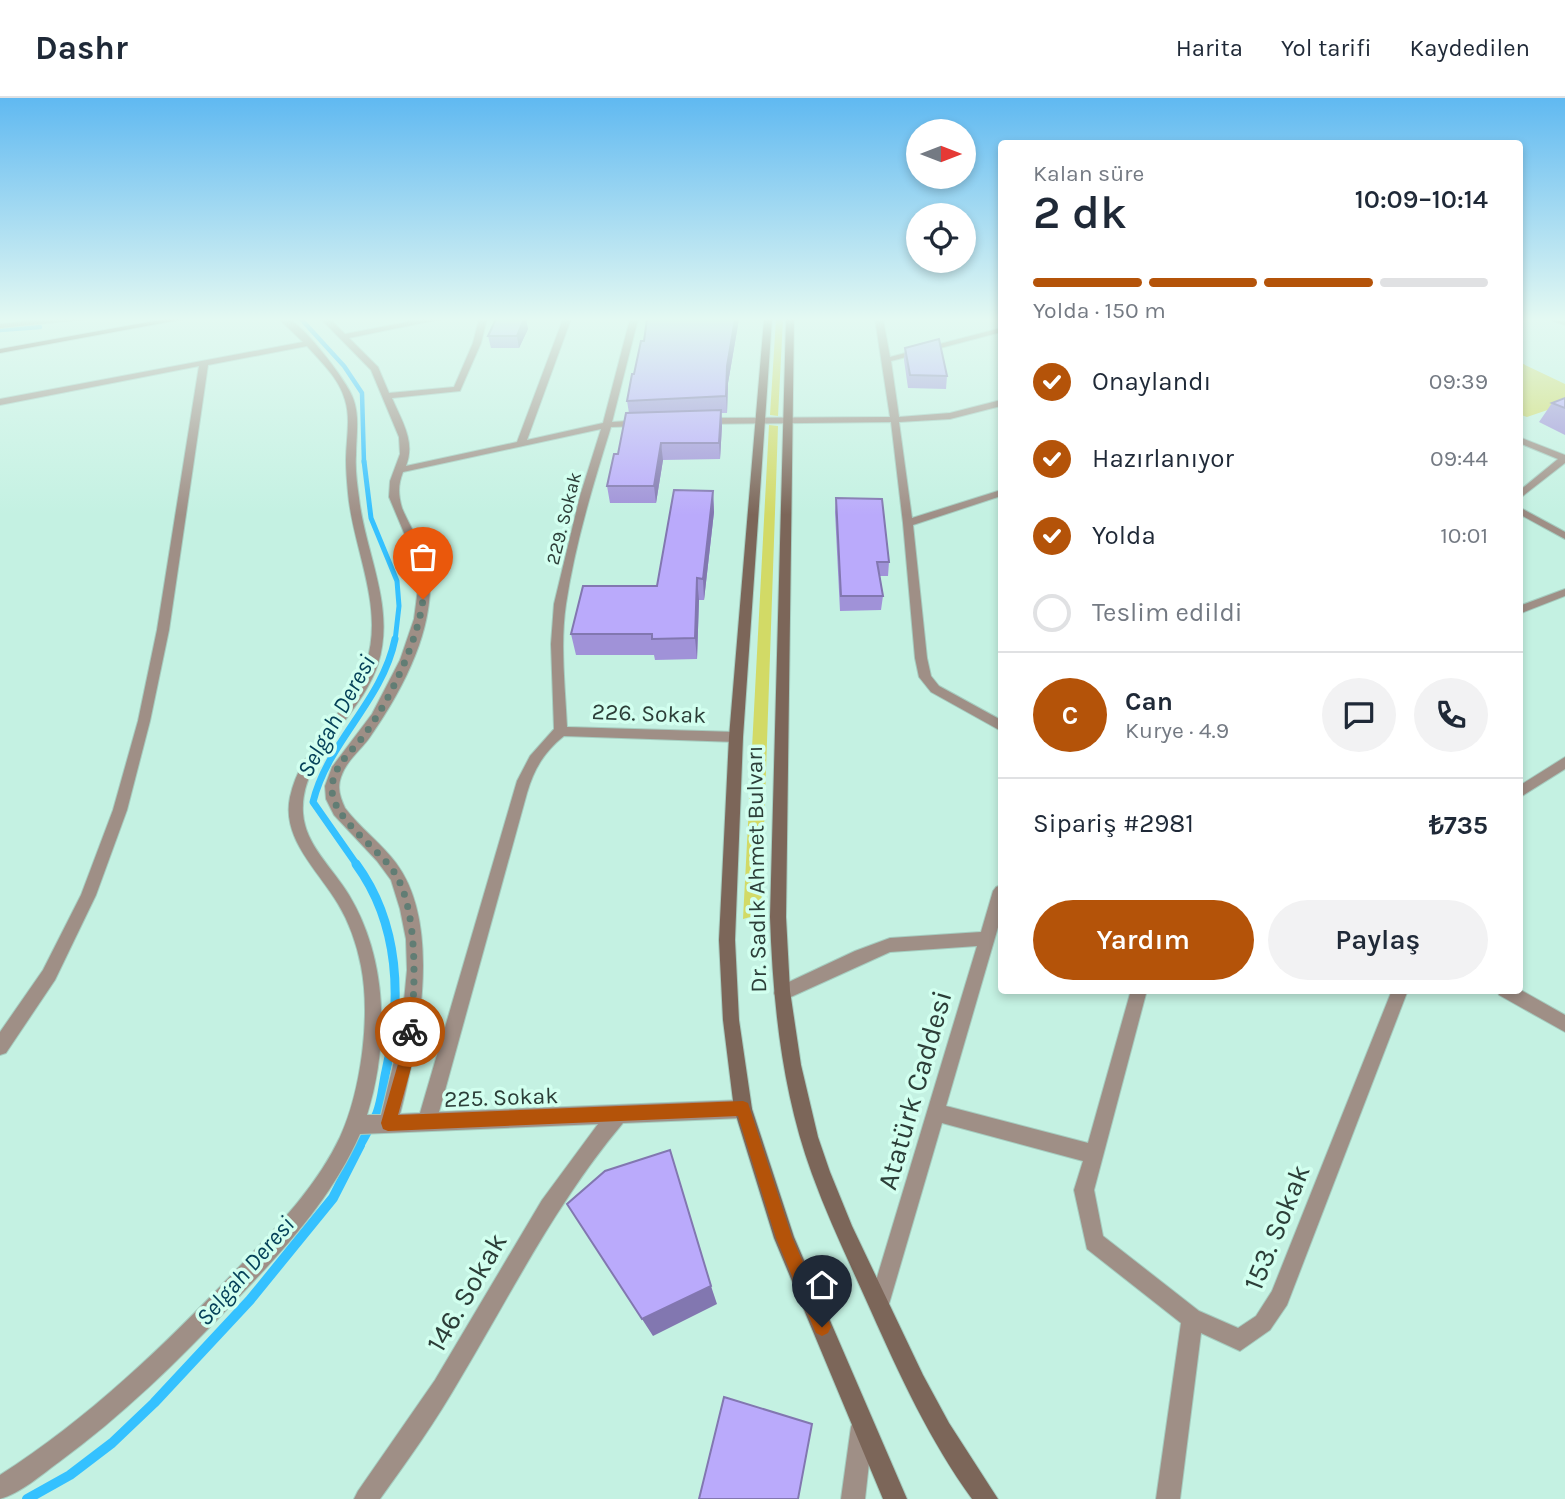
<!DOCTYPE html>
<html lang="tr">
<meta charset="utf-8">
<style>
:root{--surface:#fff;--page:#f2f2f3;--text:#1f2937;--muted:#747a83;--line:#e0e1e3;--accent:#b45309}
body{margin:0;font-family:Karla,sans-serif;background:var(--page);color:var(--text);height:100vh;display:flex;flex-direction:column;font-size:26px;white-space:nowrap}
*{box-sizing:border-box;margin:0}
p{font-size:23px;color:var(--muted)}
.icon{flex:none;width:38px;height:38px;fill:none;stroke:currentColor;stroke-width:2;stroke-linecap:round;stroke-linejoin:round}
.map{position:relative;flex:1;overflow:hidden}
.drawer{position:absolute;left:998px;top:42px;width:525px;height:854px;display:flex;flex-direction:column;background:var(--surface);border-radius:7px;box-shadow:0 4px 10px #0003}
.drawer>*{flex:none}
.needle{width:46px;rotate:90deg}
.buttons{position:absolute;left:906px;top:21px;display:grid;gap:14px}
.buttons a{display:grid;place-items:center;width:70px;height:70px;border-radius:50%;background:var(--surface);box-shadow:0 4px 10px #0003;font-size:35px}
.pin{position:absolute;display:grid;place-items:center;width:60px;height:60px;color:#fff;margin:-72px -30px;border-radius:50% 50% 50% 0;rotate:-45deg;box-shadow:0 0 7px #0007}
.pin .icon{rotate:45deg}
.courier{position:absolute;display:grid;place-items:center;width:70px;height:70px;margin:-35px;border:5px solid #b45309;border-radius:50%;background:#fff;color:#222;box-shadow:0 2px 9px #0007}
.headline em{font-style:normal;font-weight:600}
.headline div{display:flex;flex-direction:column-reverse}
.headline{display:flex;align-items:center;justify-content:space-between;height:119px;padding:0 35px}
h1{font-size:46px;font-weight:600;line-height:52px}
.bar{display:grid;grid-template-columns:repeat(4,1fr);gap:10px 7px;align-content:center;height:84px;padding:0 35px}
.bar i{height:9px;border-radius:5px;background:var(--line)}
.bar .on{background:var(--accent)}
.bar p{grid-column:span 4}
.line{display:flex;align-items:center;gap:18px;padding:0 35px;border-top:2px solid var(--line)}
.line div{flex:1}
.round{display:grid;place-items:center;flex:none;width:74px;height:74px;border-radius:37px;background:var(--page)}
ol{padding:0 35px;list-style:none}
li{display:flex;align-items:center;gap:21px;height:77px}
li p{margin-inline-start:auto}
li .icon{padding:7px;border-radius:50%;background:var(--accent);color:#fff;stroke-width:4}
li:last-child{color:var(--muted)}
li i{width:38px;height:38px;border:4px solid var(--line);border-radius:50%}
.primary-button{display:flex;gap:14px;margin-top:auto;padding:14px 35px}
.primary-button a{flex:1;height:80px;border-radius:42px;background:var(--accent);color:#fff;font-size:28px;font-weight:600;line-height:80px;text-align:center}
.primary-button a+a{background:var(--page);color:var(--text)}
header{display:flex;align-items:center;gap:42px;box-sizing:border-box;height:98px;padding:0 35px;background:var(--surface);border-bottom:2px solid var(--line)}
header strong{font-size:33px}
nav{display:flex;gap:38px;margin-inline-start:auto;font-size:24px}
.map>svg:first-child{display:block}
.green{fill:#d2da66}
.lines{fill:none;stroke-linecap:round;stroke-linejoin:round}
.stream-far4{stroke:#34c1ff;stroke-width:4.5}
.stream-far3{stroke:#34c1ff;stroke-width:5}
.stream-far2{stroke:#34c1ff;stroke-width:7}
.stream-far1{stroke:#34c1ff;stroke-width:9}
.stream{stroke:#34c1ff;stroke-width:10}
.street-casing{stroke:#a6cdc0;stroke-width:2}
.secondary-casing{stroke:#a6cdc0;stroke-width:2}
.street{fill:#9f8f86;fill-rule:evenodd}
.secondary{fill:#7c6659;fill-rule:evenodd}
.wall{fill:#a092d8}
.shaded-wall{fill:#8277b0}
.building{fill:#baaafb;stroke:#8277b0;stroke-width:2}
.route{fill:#b45309}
.done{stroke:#617d74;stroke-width:7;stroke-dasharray:0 12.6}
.labels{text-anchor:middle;stroke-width:7;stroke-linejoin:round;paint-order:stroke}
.far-street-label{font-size:19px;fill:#2c3e38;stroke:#d2ffef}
.street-label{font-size:23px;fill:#2c3e38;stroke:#d2ffef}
.water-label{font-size:24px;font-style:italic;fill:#054159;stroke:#d2ffef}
.near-street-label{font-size:28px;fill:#2c3e38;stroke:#d2ffef}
</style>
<header>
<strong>Dashr</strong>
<nav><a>Harita</a><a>Yol tarifi</a><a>Kaydedilen</a></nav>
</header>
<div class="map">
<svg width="1565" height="1401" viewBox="0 0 1565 1401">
<rect width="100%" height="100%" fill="#c4f1e2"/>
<path class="green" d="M776 221H783L778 318 770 317Z
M1519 264 1565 286V306L1527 319 1519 316Z
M769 327 778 328 761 816 743 821Z"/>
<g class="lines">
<path class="stream-far4" d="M301 221 344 268 362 295 364 365
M0 232 40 229"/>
<path class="stream-far3" d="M364 363 371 420 397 483 399 508 395 543"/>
<path class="stream-far2" d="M357 767 313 704C328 643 382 604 395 541"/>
<path class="stream-far1" d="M356 766C400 826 402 902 386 973 383 986 382 1002 377 1015 372 1026 365 1038 359 1049"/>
<path class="stream" d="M27 1401 70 1377 112 1345 154 1305 250 1202 333 1100 360 1047"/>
<g class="street-casing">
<path id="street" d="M52 221H87L0 230V226Z
M279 221C283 221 287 221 290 222 305 229 347 283 353 300 360 318 356 338 356 357 355 371 357 386 359 400 365 455 396 509 378 566 362 617 299 659 303 715 305 747 333 770 349 797 388 862 389 946 367 1017H381L401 934 407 872 406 841 400 811 391 782 377 763 334 717 326 701 325 688 332 669 372 616 400 562 414 521 419 483 415 461 389 399 390 383 400 356 399 339 371 272 321 221H330L345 236 423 221H441L349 240 378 269 389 295 454 289 473 245 479 221H487L481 245 460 293 392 300C401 322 416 343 406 368L517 344 563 221H571L527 342 603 325 630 221H638L612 324 642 322 646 325 642 328 611 329C593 387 575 446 566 506 560 546 565 588 567 629L736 634 743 639 736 644 564 638C544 654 534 671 527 695L439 1014 743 1002 749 1005 752 1011 749 1017 743 1020 623 1025C557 1103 512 1194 460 1281 436 1323 408 1362 380 1401H354L358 1393 435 1282 542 1102 598 1026 360 1036C331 1102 282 1154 232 1206 178 1263 122 1318 59 1364 41 1377 21 1395 0 1401V1377C89 1320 165 1247 237 1171 275 1131 316 1090 340 1039 361 993 371 918 361 868 357 847 349 824 338 806 319 773 281 741 290 699 301 647 349 615 366 566 385 508 353 452 348 395 347 384 346 373 346 362 346 342 351 321 345 302 339 280 321 264 307 248L208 267 169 532 150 623 127 712 96 797 55 882 6 955 0 957V934L43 872 81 797 113 712 138 623 157 532 199 268 0 307V301L303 244ZM601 331 580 398 554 506 551 546 554 631 530 658 517 683 420 1015 400 1016C418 946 443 828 396 765 381 745 360 730 345 710 340 699 337 690 341 679 346 663 361 652 370 639 400 596 431 539 430 485 430 458 412 434 402 410 398 396 398 387 403 374Z
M875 221H883L890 259 1001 230V234L891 263 899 319 950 315 1001 302V308L950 321 899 324 912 420 1001 392V398L913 427 927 560 931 578 939 588 1001 622V633L931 594 919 579 915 560 903 425 891 324 704 326 700 323 704 320 890 319Z
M1552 221 1565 222V227L1553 223Z
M1519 339 1565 357V365L1519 401V393L1558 361 1519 345Z
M1519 409 1565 434V441L1519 416Z
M1565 491V498L1519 516V508Z
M1565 659V671L1519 700V688Z
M1001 787V819L946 1008 1088 1045 1131 892H1147L1094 1092 1103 1138 1199 1213 1238 1230 1256 1218 1272 1193 1392 892H1408L1287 1207 1270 1232 1240 1253 1201 1235 1180 1401H1156L1181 1225 1087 1151 1074 1092 1083 1063 942 1025 889 1206 886 1213 879 1216 872 1213 869 1206 977 848 890 854 782 903 776 900 774 895 776 890 855 853 890 840 981 834 993 793 996 789Z
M1519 891 1565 917V934L1499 897 1497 892Z
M862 1318 870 1321 873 1329 865 1401H841L851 1329 854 1321Z"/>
</g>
<g class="secondary-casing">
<path id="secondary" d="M165 221H184L0 255V251Z
M764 221H772L743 639 735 842 739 922 752 1011 794 1139 907 1401H883L774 1140 734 1011 723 922 719 842 729 639Z
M786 221H794L786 819 790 893 801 967 818 1039 830 1074 852 1128 923 1277 949 1325 998 1401H972C930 1343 900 1278 871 1213 851 1168 829 1123 812 1076 782 994 773 906 770 819Z"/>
</g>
<use href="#street" class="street"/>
<use href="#secondary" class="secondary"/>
</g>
<path class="wall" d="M496 221H526L528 231 519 250H491L488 238Z
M647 221H739L728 285 727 315H721L722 328 720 361 663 362 656 405H610L607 388 618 356 629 315 627 303 644 243Z
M905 250 947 278 946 291 908 290 904 262Z
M1565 300V337L1539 324 1552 305Z
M713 393 714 414 704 502H699L697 561 655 562 654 557H576L571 536 657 488Z
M836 400 889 464 888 478H880L883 498 881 512 840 513 835 414Z"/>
<path class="shaded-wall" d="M524 221H526L528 231 519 250 517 238Z
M735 221H739L728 285 727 315 726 298 727 268Z
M721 312 722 328 720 361 719 345Z
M661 345 663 362 656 405 654 388Z
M713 393 714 414 704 502 703 481Z
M697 480 699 502 697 561 695 540Z
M711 1188 717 1206 653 1238 642 1221Z"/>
<path class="building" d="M496 221H524L517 238H488Z
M647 221H735L727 268 726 298 627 303 632 276H634L641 243H644Z
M939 241 947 278 910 277 905 250Z
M1565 300V310L1552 305Z
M721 312 719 345H661L654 388H607L614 356H618L626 315Z
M674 392 713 393 703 481 697 480 695 540 652 541V536H571L583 488H657Z
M836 400 882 401 889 464H877L883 498H841Z
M670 1052 711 1188 642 1221 567 1106 605 1073Z
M724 1299 812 1326 798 1401H699Z"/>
<linearGradient id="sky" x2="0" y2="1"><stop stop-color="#60b9f1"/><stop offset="0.53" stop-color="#e4f9f2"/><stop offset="1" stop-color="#e4f9f2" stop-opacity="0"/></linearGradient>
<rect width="1565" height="417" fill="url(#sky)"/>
<path class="route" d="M410 928 417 934 414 959 398 1017 743 1003 748 1005 792 1139 831 1229 828 1235 822 1238 816 1235 776 1140 738 1018 388 1033 383 1031 381 1025 400 959 403 934Z"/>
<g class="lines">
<path class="done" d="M410 934C416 893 418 814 396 777 380 750 331 721 332 690 333 667 352 654 365 636 390 602 418 543 423 501"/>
</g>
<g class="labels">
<g class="far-street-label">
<text transform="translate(563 420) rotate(-76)" y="7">229. Sokak</text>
</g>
<g class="street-label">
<text transform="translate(649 615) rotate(2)" y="8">226. Sokak</text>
<text transform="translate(756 771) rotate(-91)" y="8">Dr. Sadık Ahmet Bulvarı</text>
<text transform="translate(501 999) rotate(-2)" y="8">225. Sokak</text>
</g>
<g class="water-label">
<text transform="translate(336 618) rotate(-61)" y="8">Selgah Deresi</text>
<text transform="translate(245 1173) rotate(-49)" y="8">Selgah Deresi</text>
</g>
<g class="near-street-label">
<text transform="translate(914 992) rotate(-74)" y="10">Atatürk Caddesi</text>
<text transform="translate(1276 1129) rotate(-68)" y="10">153. Sokak</text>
<text transform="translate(466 1194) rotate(-60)" y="10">146. Sokak</text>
</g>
</g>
</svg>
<div class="buttons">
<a><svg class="needle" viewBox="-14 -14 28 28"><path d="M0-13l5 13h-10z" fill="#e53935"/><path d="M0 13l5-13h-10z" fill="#747a83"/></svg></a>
<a><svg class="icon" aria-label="locate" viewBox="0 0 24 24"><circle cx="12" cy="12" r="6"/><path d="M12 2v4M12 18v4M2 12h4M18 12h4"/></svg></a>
</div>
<div class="pin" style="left:423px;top:501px;background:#ea580c"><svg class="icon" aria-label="bag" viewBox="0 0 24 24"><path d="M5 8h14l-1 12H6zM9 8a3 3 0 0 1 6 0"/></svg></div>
<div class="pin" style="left:822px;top:1229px;background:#1f2937"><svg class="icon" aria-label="home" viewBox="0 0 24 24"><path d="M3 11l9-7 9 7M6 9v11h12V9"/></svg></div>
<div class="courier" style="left:410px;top:934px"><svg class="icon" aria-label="bike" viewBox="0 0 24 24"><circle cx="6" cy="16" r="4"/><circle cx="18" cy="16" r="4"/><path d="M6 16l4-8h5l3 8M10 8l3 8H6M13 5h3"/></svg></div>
<section class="drawer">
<div class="headline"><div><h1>2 dk</h1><p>Kalan süre</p></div><em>10:09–10:14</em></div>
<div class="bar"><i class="on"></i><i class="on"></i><i class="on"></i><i></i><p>Yolda · 150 m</p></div>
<ol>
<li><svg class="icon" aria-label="check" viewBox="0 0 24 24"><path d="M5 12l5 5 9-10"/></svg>Onaylandı<p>09:39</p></li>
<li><svg class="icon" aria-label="check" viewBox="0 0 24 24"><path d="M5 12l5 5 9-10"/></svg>Hazırlanıyor<p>09:44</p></li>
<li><svg class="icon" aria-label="check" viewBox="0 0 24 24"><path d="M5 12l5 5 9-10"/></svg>Yolda<p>10:01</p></li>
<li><i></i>Teslim edildi</li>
</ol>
<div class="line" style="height:126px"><b class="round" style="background:var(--accent);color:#fff">C</b><div><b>Can</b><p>Kurye · 4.9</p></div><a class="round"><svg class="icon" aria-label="chat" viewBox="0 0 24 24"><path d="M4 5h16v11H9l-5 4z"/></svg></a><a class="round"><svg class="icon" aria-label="phone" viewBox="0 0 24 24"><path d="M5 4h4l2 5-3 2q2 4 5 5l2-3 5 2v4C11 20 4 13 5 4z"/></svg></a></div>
<div class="line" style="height:91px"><div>Sipariş #2981</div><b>₺735</b></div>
<div class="primary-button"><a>Yardım</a><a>Paylaş</a></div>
</section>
</div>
